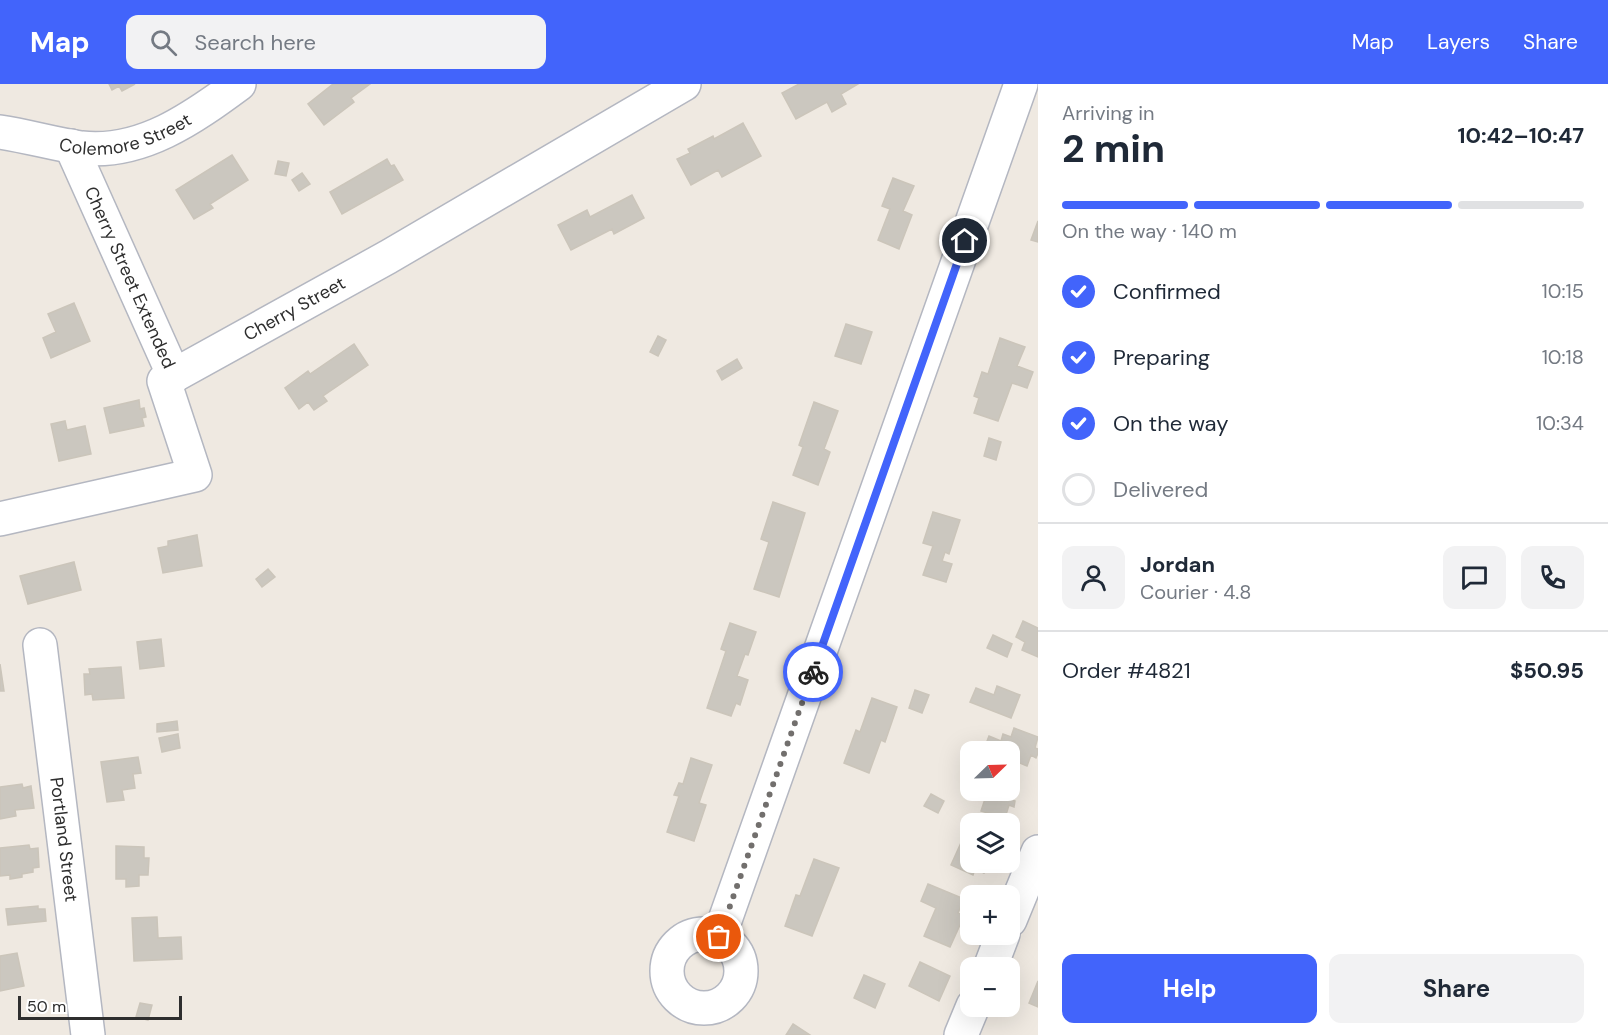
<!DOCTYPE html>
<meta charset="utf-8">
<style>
:root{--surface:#fff;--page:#f2f2f3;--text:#1f2937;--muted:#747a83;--line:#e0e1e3;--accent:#4264fb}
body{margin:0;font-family:"DM Sans",sans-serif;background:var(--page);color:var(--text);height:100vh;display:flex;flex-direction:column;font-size:22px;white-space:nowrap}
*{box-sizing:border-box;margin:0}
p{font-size:20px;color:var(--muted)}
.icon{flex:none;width:33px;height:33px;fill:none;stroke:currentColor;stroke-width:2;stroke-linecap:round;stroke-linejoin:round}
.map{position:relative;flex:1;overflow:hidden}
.side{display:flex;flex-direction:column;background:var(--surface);width:570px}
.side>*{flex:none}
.needle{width:39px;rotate:67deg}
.buttons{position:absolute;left:960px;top:657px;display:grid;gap:12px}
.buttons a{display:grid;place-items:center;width:60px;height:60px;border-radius:12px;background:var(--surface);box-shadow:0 6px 24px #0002;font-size:30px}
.scale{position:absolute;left:18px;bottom:15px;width:164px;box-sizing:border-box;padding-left:6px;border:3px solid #2e2e2e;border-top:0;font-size:16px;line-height:21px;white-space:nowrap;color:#2e2e2e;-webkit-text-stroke:4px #fff;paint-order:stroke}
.pin{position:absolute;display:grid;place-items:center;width:51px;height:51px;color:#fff;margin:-26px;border:3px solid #fff;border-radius:50%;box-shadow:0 2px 6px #0007}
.courier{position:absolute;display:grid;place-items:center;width:60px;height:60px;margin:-30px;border:4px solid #4264fb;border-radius:50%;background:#fff;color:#222;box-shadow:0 2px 8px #0007}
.overview em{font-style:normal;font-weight:700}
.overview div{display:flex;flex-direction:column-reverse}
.overview{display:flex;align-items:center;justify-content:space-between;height:102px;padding:0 24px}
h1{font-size:39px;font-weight:700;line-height:45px}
.bar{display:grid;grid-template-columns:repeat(4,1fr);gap:9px 6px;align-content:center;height:72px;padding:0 24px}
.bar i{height:8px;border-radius:4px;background:var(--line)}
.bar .selected{background:var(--accent)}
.bar p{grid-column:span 4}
.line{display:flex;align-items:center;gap:15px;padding:0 24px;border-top:2px solid var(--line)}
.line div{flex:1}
.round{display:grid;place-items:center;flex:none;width:63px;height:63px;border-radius:12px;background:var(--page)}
ol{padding:0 24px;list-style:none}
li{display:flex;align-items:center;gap:18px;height:66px}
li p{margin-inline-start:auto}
li .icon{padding:6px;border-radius:50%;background:var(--accent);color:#fff;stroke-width:4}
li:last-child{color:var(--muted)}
li i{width:33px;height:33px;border:3px solid var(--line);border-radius:50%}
.action{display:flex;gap:12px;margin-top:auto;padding:12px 24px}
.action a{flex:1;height:69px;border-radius:12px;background:var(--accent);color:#fff;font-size:24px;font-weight:700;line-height:69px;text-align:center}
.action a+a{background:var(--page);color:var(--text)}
header{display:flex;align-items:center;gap:36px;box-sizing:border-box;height:84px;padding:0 30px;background:var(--accent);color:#fff}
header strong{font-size:28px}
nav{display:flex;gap:33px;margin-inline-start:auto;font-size:21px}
.search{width:420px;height:54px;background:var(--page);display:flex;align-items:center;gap:15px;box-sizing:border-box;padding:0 21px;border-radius:12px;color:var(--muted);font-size:22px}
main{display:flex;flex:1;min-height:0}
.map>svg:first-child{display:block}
.building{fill:#cbc7bf;stroke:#cbc5ba;stroke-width:1.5}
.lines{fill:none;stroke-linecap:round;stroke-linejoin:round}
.minor-casing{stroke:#b4b7c1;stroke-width:36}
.minor{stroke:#fff;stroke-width:33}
.done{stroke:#726f6d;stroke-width:6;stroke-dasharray:0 10.8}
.route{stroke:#4264fb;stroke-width:8}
.labels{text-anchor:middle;stroke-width:5;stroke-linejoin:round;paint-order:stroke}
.street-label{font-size:18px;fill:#2e2e2e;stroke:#fff}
</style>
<header>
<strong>Map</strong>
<div class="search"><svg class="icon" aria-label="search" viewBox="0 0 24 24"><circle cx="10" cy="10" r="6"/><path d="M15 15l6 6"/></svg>Search here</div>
<nav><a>Map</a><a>Layers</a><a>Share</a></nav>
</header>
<main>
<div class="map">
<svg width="1038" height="951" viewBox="0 0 1038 951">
<rect width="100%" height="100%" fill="#efe9e1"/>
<path class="building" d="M109 0H135L122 7 119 2 112 6Z
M333 0H370L351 14 354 18 324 41 308 20Z
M799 0H858L841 10 846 20 832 28 827 18 796 35 782 9Z
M743 39 761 72 722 93 718 86 691 101 677 75 690 69 688 65 713 52 714 55Z
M232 71 248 96 210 120 213 124 194 135 176 106Z
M387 75 391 82 394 81 403 96 342 130 330 108Z
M278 77 289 79 286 92 275 90Z
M302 89 310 100 299 107 292 96Z
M893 94 914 102 903 127 912 131 899 165 878 156 890 125 882 122Z
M632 111 644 134 614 150 612 145 571 166 558 141 587 126 590 133Z
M1038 137V158L1031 156Z
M74 219 90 257 51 274 43 254 56 248 48 230Z
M846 240 872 248 861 280 835 272Z
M658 252 666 256 658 272 650 268Z
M1000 254 1025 263 1017 282 1033 288 1027 304 1012 299 998 337 974 329 979 314 974 312 982 288 988 290Z
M354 260 368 281 323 312 327 317 314 326 308 318 299 325 285 304 308 287 310 290Z
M737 275 742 284 722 296 717 287Z
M139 316 140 325 144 324 146 333 142 334 144 342 110 349 104 324Z
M814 318 838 327 824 365 830 368 818 401 793 391 803 363 799 361Z
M65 337 67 346 85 342 91 370 59 377 51 340Z
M989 354 1001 358 996 376 984 372Z
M773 418 805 429 779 513 754 505 769 458 761 455Z
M933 428 960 436 949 470 945 468 942 477 952 480 946 498 923 491 933 462 923 459Z
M197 451 202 482 163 489 158 464 168 462V457Z
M74 478 81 506 28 520 20 492Z
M268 485 275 493 262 503 256 495Z
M1023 537 1038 544V573L1022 566 1025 558 1016 553Z
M730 539 756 548 748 571 745 570 737 592 748 596 740 621 736 619 731 632 707 624 726 567 721 565Z
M993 551 1012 560 1007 573 987 564Z
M161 555 164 582 140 585 137 558Z
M0 580 4 607H0Z
M121 583 124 614 93 616 92 610 85 611 84 590H90L89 585Z
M997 602 1020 611 1011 634 970 618 976 604 994 611Z
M915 606 929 611 922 629 909 624Z
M872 614 897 623 885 658 881 656 869 689 844 679 856 646 860 648Z
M177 637 178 646 157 648V640Z
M1014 644 1038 653 1035 664 1038 665V669L1036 674 1031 671 1027 682 1010 675V668H990L984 665 989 652 1001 657 1003 650 1011 653Z
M178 650 180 664 162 668 159 654Z
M138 673 141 689 133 690 135 704 122 706 124 716 107 718 101 678Z
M691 674 712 681 699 719 706 721 694 757 667 748 679 712 674 711 679 699 683 700Z
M22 700 23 704 31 702 34 724 15 726 16 732 0 735V703Z
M1010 703 1015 705 1012 716 1015 717 1014 723 1009 721 1005 734 981 727 988 706H1010Z
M931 710 944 717 938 729 924 722Z
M969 741 970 778 989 779 984 789 975 785 973 791 951 781Z
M29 761 30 765 38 764 39 783 33 784V788L22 790V793L10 795V791L0 792V764Z
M116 762 144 763V774H149L148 791H139V802L126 803V795H116Z
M814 775 839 784 812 852 785 842 796 811 800 812Z
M928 800 964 815 958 829 964 832 950 863 924 852 936 824 921 817Z
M38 822V825H45L46 837 8 841 6 825Z
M157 833 158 854 181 853 182 875 134 877 132 834Z
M17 869 24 902 0 907V872Z
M920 878 950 892 939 917 909 902Z
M864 891 885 900 875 924 854 914Z
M1038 897V923L1029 919Z
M140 919 152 921 148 936 136 933Z
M793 940 810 951H786Z"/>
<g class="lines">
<g class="minor-casing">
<g id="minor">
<path id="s1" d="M0 48C27 52 54 60 81 64 141 71 193 34 239 0"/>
<path id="s2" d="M71 62 174 292"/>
<path id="s3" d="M0 435 195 391 164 297 388 173 684 0"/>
<path id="s4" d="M40 561 88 951"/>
<path d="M1010 836 1038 768"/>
<circle cx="704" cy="887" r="37"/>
<path d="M719 853 1021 0"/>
<path d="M990 884 1003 850"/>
<path d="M961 951 973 922"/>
</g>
</g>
<use href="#minor" class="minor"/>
</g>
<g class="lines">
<path class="done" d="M719 853 813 588"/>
<path class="route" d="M813 588 965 157"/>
</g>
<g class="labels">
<g class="street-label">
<text dy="6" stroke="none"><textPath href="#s1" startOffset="129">Colemore Street</textPath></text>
<text dy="6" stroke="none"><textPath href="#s2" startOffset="144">Cherry Street Extended</textPath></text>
<text dy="6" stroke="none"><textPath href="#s3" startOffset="448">Cherry Street</textPath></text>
<text dy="6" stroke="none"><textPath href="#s4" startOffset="196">Portland Street</textPath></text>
</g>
</g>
</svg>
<div class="buttons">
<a><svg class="needle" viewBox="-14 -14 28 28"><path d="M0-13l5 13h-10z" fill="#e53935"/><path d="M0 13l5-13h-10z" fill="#747a83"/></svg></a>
<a><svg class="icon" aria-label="layers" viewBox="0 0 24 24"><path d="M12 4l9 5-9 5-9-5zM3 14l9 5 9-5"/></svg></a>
<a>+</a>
<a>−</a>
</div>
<div class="scale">50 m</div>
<div class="pin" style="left:719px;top:853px;background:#ea580c"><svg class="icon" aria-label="bag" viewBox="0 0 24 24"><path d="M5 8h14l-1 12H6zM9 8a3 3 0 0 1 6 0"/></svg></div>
<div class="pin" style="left:965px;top:157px;background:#1f2937"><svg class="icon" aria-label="home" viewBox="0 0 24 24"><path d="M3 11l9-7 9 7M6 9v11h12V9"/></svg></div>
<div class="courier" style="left:813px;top:588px"><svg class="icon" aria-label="bike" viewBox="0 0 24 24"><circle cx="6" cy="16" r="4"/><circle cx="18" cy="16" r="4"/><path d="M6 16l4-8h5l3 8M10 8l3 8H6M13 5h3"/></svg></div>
</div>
<section class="side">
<div class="overview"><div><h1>2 min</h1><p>Arriving in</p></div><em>10:42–10:47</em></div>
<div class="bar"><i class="selected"></i><i class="selected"></i><i class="selected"></i><i></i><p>On the way · 140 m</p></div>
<ol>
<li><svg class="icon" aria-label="check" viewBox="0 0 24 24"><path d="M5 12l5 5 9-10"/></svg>Confirmed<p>10:15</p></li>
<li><svg class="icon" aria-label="check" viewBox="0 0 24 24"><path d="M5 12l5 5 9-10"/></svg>Preparing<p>10:18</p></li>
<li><svg class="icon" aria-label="check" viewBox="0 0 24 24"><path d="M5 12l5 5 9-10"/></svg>On the way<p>10:34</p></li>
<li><i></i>Delivered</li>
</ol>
<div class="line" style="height:108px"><a class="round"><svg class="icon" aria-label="person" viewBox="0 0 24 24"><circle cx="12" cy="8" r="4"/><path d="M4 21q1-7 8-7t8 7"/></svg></a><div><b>Jordan</b><p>Courier · 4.8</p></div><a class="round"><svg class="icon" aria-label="chat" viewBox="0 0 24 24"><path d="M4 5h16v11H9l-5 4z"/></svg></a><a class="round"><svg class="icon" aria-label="phone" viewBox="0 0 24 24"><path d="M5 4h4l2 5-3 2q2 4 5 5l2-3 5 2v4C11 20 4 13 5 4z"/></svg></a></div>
<div class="line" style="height:78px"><div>Order #4821</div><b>$50.95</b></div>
<div class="action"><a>Help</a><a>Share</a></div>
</section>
</main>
